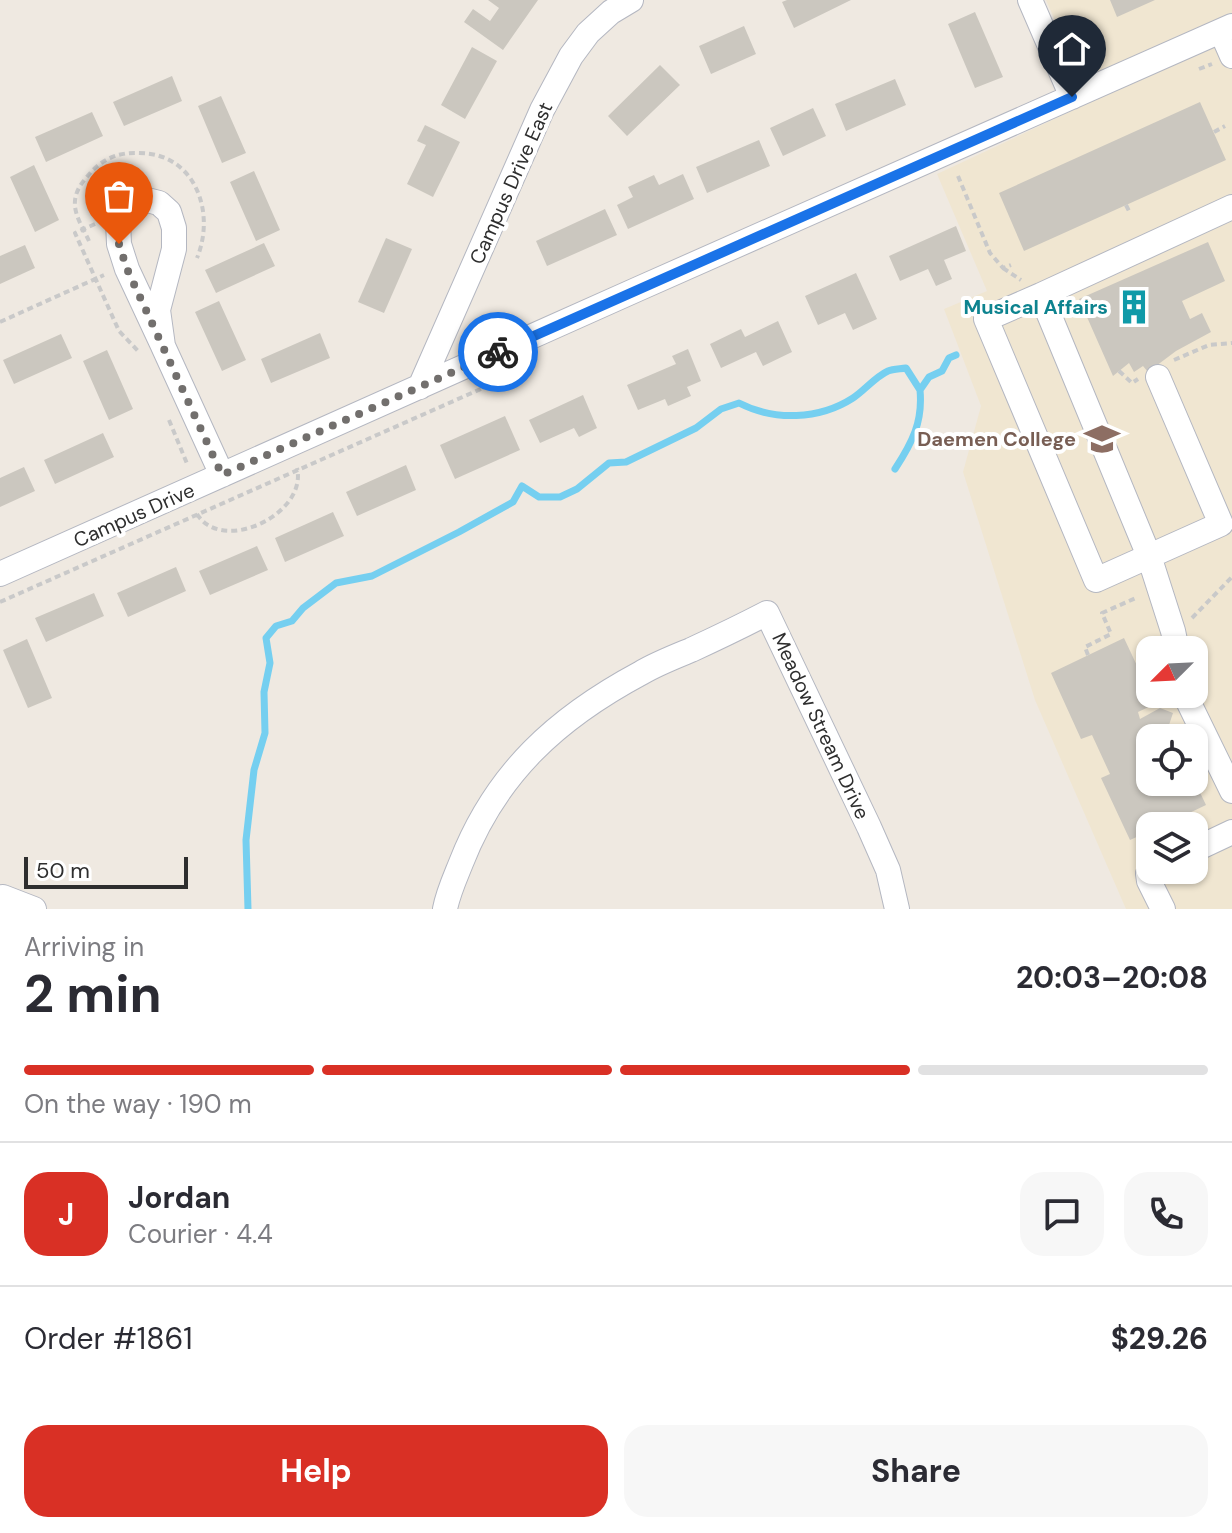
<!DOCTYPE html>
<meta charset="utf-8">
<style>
:root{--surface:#fff;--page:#f7f7f7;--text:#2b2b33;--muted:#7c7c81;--line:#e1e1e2;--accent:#d93025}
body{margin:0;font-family:"DM Sans",sans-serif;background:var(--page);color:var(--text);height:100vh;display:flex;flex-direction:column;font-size:30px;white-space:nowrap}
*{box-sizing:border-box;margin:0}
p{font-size:26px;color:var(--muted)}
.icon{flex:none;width:44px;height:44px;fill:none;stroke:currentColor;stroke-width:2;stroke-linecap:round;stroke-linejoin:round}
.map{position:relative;height:909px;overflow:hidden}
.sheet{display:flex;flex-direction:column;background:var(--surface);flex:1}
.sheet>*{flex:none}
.needle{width:52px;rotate:246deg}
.tools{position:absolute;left:1136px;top:636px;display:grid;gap:16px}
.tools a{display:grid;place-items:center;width:72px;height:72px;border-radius:16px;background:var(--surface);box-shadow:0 2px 6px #0004;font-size:40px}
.scale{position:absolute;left:24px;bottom:20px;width:164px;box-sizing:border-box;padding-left:8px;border:4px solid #2e2e2e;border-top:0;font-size:22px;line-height:28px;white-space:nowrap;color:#2e2e2e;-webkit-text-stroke:6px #fff;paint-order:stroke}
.pin{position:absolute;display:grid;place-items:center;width:68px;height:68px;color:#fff;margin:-82px -34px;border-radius:50% 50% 50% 0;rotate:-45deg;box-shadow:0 0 8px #0007}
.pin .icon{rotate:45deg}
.courier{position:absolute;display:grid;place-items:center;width:80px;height:80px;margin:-40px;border:6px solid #1a73e8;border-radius:50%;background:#fff;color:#222;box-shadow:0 2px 10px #0007}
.overview em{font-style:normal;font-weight:700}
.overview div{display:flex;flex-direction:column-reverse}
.overview{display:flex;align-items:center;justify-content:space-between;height:136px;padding:0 24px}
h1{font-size:52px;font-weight:700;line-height:60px}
.bar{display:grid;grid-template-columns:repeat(4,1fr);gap:12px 8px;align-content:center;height:96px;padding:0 24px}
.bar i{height:10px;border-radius:6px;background:var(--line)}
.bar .active{background:var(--accent)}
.bar p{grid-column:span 4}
.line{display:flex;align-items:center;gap:20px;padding:0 24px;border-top:2px solid var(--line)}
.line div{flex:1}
.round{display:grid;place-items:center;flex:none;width:84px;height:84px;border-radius:24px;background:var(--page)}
.cta{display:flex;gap:16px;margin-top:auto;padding:16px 24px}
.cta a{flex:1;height:92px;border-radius:24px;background:var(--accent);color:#fff;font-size:32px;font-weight:700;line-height:92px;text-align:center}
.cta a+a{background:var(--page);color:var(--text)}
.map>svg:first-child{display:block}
.education{fill:#f0e6d1;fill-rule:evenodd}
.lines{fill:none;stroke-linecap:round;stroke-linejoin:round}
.stream{stroke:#75cff0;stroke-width:7}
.building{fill:#cbc7bf}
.minor-casing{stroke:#b4b7c1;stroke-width:26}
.path{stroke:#c9c9c9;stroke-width:4;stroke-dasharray:6 4;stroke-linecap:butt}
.minor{stroke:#fff;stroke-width:24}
.done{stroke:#726f6d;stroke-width:8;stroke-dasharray:0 14.4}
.route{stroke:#1a73e8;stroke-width:10}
.labels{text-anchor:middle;stroke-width:8;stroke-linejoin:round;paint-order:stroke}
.street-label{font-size:20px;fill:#2e2e2e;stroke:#fff}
.culture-label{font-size:20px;font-weight:bold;fill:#0d838f;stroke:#fff;text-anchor:end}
.education-label{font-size:20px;font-weight:bold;fill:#785e54;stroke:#fff;text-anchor:end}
</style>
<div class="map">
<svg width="1232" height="909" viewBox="0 0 1232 909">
<rect width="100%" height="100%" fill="#efe9e1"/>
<path class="education" d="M1046 0H1232V909H1126L1035 700 963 472 981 406 944 309 987 291 937 174 1091 102ZM1150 650H1194V694H1150ZM1150 738H1194V782H1150ZM1150 826H1194V870H1150Z"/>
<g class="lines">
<path class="stream" d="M895 469C912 443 923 422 920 390
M248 909 246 840 254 770 265 733 264 692 270 663 266 638 276 626 292 621 303 608 336 583 372 576 459 532 513 502 522 486 539 497H560L577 489 609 463 626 462 696 428 721 409 739 403C774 421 819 420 853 398 865 390 875 377 888 371 893 369 901 369 906 368L920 390 929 377 942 371 949 358 956 355"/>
</g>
<path class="building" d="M488 0H538L503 50 464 22 473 9 490 21 499 8Z
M787 0H851L794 28 782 2Z
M1110 0H1155L1117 17Z
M975 12 1003 77 975 88 948 24Z
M744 26 756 54 711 74 699 46Z
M472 47 497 61 465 119 441 105Z
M660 65 680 85 627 136 608 116Z
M172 76 182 101 124 126 113 102Z
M895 79 906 105 846 131 835 104Z
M221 96 246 153 222 163 198 106Z
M1200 102 1226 160 1024 251 999 193Z
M813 108 826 136 783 156 770 128Z
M92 112 103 136 46 162 35 137Z
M425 125 460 142 433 197 407 184 426 145 417 141Z
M759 140 770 166 707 193 696 167Z
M34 165 59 220 35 232 10 177Z
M254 171 280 230 256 241 230 182Z
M683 174 694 199 628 229 617 205 633 197 628 187 654 175 659 185Z
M605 209 617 235 547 266 536 241Z
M956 226 966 251 944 260 952 279 936 286 928 269 900 281 889 256Z
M386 238 412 249 384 313 358 302Z
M1208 242 1225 281 1182 301 1190 319 1202 313 1211 332 1176 351 1148 372 1143 366 1134 372 1129 363 1113 376 1079 299Z
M264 243 275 266 216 293 205 270Z
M25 245 35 268 0 284V256Z
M856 273 877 319 853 330 845 313 818 325 805 296Z
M219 301 246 360 222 371 195 312Z
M778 321 792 352 763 366 756 352 721 368 710 344 741 329 745 337Z
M320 333 330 358 271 383 261 359Z
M61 334 72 358 14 384 3 360Z
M688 349 701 381 687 387 691 396 668 406 665 399 638 410 627 385 676 364 672 356Z
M107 350 133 409 109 420 83 361Z
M583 395 597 428 579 437 574 428 540 443 529 420Z
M505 416 520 450 455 479 440 445Z
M103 433 114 457 55 484 44 460Z
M406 465 416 490 357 516 346 492Z
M24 467 35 491 0 507V478Z
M333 512 344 536 285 562 275 538Z
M257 546 268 570 210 595 199 571Z
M176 567 186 591 128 617 117 593Z
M94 593 104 616 46 642 35 618Z
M1124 638 1155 704 1138 712 1140 719 1160 708 1173 713 1169 725 1148 735 1150 740V782H1195L1206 805 1162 826H1150V831L1130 840 1101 778 1110 774 1092 735 1081 739 1051 673Z
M27 639 52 698 28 708 3 650Z"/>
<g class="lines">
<g class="minor-casing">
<path id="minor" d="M1030 0 1072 97
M1221 31 1232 56
M1041 295 986 319 1096 580 1221 524 1158 377
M163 346 127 269 119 244 118 221 124 211 135 204 147 200 159 203 169 212 174 228V249L158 310 163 346 222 475
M420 387 542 110 571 56 588 33 611 12 631 0
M0 574 638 289 1232 26
M1177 650 1173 631 1149 556 1041 295 1232 207
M1186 694 1188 701 1232 791
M1194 850 1232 832
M1153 870 1148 874 1149 881 1163 909
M0 899 3 897 34 909
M445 909C448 893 455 878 461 863 496 773 557 718 641 673 656 664 674 657 691 650 717 638 742 626 767 613L869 827 888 870 897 909"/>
</g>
<path class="path" d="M1199 69 1212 64
M1214 132 1225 126
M958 176 990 253 1003 268 1011 265
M1126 205 1130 213
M95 224 75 233 119 331 140 353
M89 241C84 230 76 218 75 206 74 195 79 186 86 178 100 160 116 152 139 153 195 153 216 212 197 258
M1003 268 1021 280
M0 322 104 275
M1174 360 1209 345 1232 343
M1119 371 1132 383 1138 379
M169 420 188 466
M197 514C222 555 308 514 297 468
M0 602 492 384
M1192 618 1232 577
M1088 655 1085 647 1111 634 1102 613 1138 597
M1167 824 1168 826"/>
<use href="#minor" class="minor"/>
</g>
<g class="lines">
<path class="done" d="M119 244 127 269 222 475 498 352"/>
<path class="route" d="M498 352 1072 97"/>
</g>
<defs>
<g id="building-bare" transform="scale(2.76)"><path d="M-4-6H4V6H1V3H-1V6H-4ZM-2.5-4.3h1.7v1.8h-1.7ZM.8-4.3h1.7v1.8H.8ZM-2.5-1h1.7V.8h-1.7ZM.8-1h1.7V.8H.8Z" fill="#0f9aa8" stroke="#fff" stroke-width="2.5" paint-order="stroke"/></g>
<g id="university-bare" transform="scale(2.76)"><path d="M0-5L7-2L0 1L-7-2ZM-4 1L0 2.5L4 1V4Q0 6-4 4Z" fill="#8d6e63" stroke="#fff" stroke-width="2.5" paint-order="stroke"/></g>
</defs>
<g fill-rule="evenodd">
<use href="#building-bare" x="1134" y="307"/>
<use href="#university-bare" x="1102" y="439"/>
</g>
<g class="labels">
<g class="street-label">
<text transform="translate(511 183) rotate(-66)" y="7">Campus Drive East</text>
<text transform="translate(134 515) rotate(-24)" y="7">Campus Drive</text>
<text transform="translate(821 726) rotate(65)" y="7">Meadow Stream Drive</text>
</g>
<g class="culture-label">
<text x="1108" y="314">Musical Affairs</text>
</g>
<g class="education-label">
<text x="1076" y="446">Daemen College</text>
</g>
</g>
</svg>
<div class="tools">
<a><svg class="needle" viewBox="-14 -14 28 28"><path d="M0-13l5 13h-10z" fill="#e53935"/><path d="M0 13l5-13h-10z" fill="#7c7c81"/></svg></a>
<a><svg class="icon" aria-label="locate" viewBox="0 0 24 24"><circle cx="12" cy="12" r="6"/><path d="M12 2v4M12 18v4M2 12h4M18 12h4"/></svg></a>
<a><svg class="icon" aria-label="layers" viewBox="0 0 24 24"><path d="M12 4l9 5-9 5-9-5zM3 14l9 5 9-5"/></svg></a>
</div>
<div class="scale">50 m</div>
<div class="pin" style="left:119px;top:244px;background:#ea580c"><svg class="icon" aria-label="bag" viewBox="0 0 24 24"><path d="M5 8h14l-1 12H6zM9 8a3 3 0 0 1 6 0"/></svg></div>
<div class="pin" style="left:1072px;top:97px;background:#1f2937"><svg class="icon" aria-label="home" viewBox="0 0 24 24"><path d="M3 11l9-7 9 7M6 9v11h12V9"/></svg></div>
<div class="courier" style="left:498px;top:352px"><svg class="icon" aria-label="bike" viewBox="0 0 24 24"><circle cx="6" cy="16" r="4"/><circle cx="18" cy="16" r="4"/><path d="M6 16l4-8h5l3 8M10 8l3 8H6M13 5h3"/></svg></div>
</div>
<section class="sheet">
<div class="overview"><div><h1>2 min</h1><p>Arriving in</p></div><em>20:03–20:08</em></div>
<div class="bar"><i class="active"></i><i class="active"></i><i class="active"></i><i></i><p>On the way · 190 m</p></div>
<div class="line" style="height:144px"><b class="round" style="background:var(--accent);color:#fff">J</b><div><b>Jordan</b><p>Courier · 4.4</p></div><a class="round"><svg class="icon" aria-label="chat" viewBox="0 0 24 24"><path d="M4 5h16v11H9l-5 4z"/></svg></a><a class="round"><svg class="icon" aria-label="phone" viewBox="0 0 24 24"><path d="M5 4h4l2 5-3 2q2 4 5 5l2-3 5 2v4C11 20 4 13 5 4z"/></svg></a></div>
<div class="line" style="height:104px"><div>Order #1861</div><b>$29.26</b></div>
<div class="cta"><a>Help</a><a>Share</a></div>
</section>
